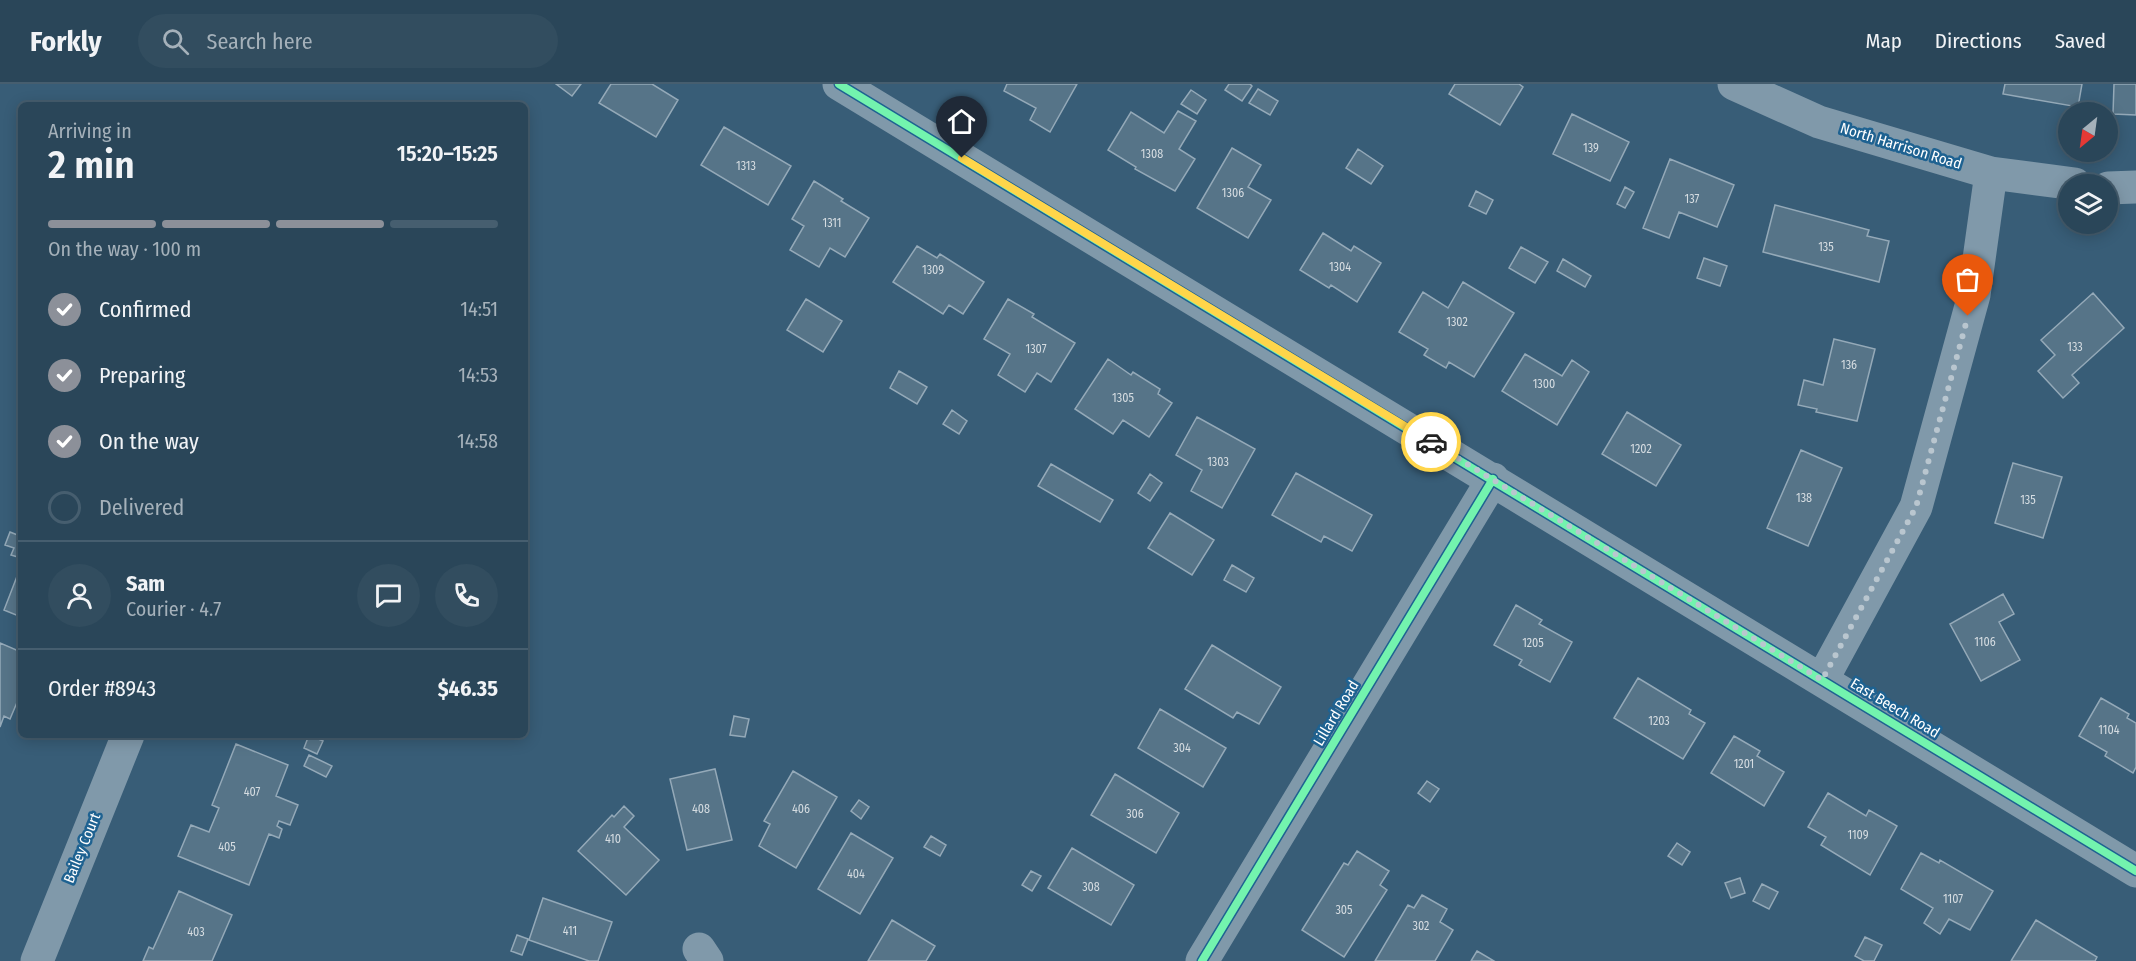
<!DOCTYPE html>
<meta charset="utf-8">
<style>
:root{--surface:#2a4659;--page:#324d5f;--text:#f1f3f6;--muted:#a5b1ba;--line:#465e6f;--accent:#8c9099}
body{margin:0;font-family:"Fira Sans Condensed",sans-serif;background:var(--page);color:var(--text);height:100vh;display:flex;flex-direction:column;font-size:22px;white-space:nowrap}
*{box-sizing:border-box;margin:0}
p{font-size:20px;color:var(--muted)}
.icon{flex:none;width:33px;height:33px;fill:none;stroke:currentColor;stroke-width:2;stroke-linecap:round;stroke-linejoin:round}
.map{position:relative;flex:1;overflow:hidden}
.side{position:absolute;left:18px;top:18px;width:510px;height:636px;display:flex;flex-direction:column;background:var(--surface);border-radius:9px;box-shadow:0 3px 15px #0003,0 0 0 2px var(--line)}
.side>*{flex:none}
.needle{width:39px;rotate:209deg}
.buttons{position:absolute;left:2058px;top:18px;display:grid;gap:12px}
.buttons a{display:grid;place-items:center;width:60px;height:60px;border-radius:50%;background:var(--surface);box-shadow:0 3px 15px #0003,0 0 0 2px var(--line);font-size:30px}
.pin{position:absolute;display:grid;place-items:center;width:51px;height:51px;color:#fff;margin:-62px -26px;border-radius:50% 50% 50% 0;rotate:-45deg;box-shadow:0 0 6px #0007}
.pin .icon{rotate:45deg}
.courier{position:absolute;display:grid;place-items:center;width:60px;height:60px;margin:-30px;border:4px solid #ffd54a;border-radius:50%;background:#fff;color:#222;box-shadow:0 2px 8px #0007}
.headline em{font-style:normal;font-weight:600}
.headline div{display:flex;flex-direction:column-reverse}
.headline{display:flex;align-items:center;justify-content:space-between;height:102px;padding:0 30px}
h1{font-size:39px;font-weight:600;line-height:45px}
.bar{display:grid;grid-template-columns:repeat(4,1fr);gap:9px 6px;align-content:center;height:72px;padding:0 30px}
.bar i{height:8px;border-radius:4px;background:var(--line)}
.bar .selected{background:var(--accent)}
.bar p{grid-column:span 4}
.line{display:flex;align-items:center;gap:15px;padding:0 30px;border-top:2px solid var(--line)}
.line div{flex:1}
.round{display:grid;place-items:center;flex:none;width:63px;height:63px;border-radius:32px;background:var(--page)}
ol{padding:0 30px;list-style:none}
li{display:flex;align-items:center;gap:18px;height:66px}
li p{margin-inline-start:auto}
li .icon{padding:6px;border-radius:50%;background:var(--accent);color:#fff;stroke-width:4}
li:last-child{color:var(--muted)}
li i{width:33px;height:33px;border:3px solid var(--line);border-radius:50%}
header{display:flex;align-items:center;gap:36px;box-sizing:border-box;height:84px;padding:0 30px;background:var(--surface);border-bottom:2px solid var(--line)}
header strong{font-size:28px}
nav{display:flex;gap:33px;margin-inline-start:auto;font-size:21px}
.search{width:420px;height:54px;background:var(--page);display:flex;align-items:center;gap:15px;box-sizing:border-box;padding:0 21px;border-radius:33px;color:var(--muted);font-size:22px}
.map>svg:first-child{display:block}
.building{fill:#567488;stroke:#94a9b8;stroke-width:1.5}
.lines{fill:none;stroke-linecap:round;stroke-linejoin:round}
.minor{stroke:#8099aa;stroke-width:33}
.cycleway-casing{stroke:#1e6291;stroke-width:11}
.cycleway{stroke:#73f3ae;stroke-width:8}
.done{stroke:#b9c6cf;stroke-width:6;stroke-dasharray:0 10.8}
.route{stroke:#ffd54a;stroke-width:8}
.labels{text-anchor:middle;stroke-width:5;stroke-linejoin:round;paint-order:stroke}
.number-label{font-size:12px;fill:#d5dce1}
.street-label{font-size:15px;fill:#fff;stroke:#1e6291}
</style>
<header>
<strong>Forkly</strong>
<div class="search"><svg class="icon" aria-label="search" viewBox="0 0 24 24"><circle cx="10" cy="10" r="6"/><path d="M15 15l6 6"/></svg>Search here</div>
<nav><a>Map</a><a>Directions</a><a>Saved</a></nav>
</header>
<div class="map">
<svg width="2136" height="877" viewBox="0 0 2136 877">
<rect width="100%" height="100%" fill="#385d77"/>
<path class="building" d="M556 0H581L572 12Z
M611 0H652L678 16 656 53 599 19Z
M1007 0H1077L1050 48 1030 36 1036 24 1004 7Z
M1229 0H1250L1252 2 1242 17 1225 6Z
M1455 0H1519L1523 3 1500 41 1449 10Z
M2005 0H2082L2078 23 2003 10Z
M2114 0H2136V31L2113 30Z
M1258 5 1278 17 1270 31 1249 19Z
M1191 6 1206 16 1197 30 1181 20Z
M1178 27 1196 37 1179 65 1195 75 1175 107 1135 85 1136 83 1108 66 1131 28 1164 49Z
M1572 30 1629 58 1610 97 1553 70Z
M724 43 791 82 768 121 701 81Z
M1232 64 1261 81 1248 103 1271 116 1248 154 1197 124Z
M1358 65 1383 82 1371 100 1346 84Z
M1670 75 1734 101 1717 143 1679 128 1669 154 1643 144Z
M814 97 843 115 841 117 869 134 845 173 830 164 819 183 790 166 804 142 792 135Z
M1625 103 1634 108 1625 124 1617 120Z
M1476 107 1493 116 1486 130 1469 122Z
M1775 121 1869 146 1867 152 1889 157 1879 198 1763 168Z
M1323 149 1351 167 1354 162 1381 179 1357 218 1331 201 1329 204 1300 186Z
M917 162 937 174 940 170 984 198 963 230 949 221 943 230 893 198Z
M1521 163 1548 178 1535 199 1509 184Z
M1704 174 1727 182 1720 202 1697 194Z
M1563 175 1591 192 1585 203 1557 187Z
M1463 198 1514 229 1474 293 1449 278 1446 284 1424 271 1428 265 1399 248 1423 208 1448 224Z
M2093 209 2124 244 2072 291 2079 299 2063 314 2038 287 2055 271 2041 256Z
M806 215 842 237 823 268 787 246Z
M1008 215 1034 230 1032 233 1075 259 1051 298 1037 289 1025 308 998 291 1010 270 984 255Z
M1834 255 1875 265 1857 337 1816 328 1817 325 1798 321 1804 296 1823 301Z
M1525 270 1562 292 1572 276 1589 288 1557 341 1502 307Z
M1108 275 1131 291 1133 288 1160 305 1158 310 1172 319 1149 353 1123 336 1113 350 1075 325Z
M899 287 927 303 917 320 890 304Z
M952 326 967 337 959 350 943 340Z
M1627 328 1681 361 1656 402 1602 370Z
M1197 333 1255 365 1222 424 1191 407 1202 386 1176 371Z
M1801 366 1842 384 1808 462 1767 444Z
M2013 379 2062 393 2043 454 1995 439Z
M1051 380 1113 416 1100 438 1038 402Z
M1296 389 1372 431 1352 467 1324 452 1321 458 1272 431Z
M1150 390 1162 399 1150 417 1138 409Z
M1170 429 1214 456 1192 491 1148 464Z
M10 448 20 452 21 450V474L11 471 14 464 5 461Z
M1232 481 1254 494 1246 508 1224 496Z
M21 482V533L4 526Z
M2003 510 2014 530 1999 538 2020 576 1981 597 1950 540Z
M1516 521 1542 536 1539 540 1572 558 1550 598 1519 581 1522 576 1494 561Z
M0 559 21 568V581L17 590 21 591V609L10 635 4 632 0 643Z
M1212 561 1281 603 1259 640 1237 628 1233 634 1185 605Z
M1638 594 1691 626 1689 630 1705 639 1683 675 1614 634Z
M2101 614 2129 630 2127 634 2136 639V683L2133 689 2105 672 2107 668 2079 652Z
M1160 625 1226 664 1203 703 1138 664Z
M734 632 749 635 745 653 730 651Z
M309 651 323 657 317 670 304 664Z
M1734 652 1760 667 1757 672 1784 688 1764 722 1711 689Z
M236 660 288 681 276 712 298 721 290 741 279 737 277 742 282 745 279 754 269 750 249 801 178 772 191 741 209 748 219 724 212 721Z
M309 671 332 682 326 693 304 682Z
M715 685 732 756 687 766 670 695Z
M793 687 837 713 796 784 759 762 770 740 764 737Z
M1115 690 1179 729 1156 769 1091 731Z
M1427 697 1439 705 1430 718 1418 709Z
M1828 709 1866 732 1869 726 1897 742 1870 791 1821 761 1826 753 1808 743Z
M859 716 869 723 861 735 851 727Z
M624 722 634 732 624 743 659 776 626 811 578 767 612 731 614 733Z
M851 749 893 774 860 830 818 805Z
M931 752 946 761 940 772 924 763Z
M1677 759 1690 768 1682 781 1668 772Z
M1072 764 1134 801 1111 841 1048 804Z
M1357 767 1389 787 1380 801 1387 806 1344 873 1302 846 1344 779 1348 781Z
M1921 769 1939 779 1940 776 1993 807 1970 846 1949 835 1940 850 1924 839 1933 824 1901 805Z
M1031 787 1041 792 1032 807 1022 801Z
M1740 794 1745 809 1731 814 1725 799Z
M1762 800 1778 808 1769 825 1753 817Z
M179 807 232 831 212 877H143L149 863 153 865Z
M1422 811 1447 825 1440 838 1453 846 1435 877H1375L1408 821 1414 824Z
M543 814 612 838 598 877H589L529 856Z
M892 836 935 862 926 877H868Z
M2036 836 2097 873 2095 877H2011Z
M517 851 528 855 522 871 511 867Z
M1865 853 1882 861 1874 877H1864L1855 872Z
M1477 867 1494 877H1471Z"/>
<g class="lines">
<path class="minor" d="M839 0 2136 787
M1734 0 1819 38 1991 89 2075 100
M2108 104 2136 103
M1822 596 1916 423 1974 211 1991 89
M699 865 707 877
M37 877 128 651
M1202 877 1493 395"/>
<g class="cycleway-casing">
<path id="cycleway" d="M839 0 2136 787
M1202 877 1493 395"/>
</g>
<use href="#cycleway" class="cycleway"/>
</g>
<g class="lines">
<path class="done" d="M1431 358 1822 596 1916 423 1968 232"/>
<path class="route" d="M962 74 1431 358"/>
</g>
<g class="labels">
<g class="number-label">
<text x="1591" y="68">139</text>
<text x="1152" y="74">1308</text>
<text x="746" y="86">1313</text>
<text x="1233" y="113">1306</text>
<text x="1692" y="119">137</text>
<text x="832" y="143">1311</text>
<text x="1826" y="167">135</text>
<text x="1340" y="187">1304</text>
<text x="933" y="190">1309</text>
<text x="1457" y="242">1302</text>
<text x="2075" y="267">133</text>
<text x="1036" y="269">1307</text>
<text x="1849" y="285">136</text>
<text x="1544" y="304">1300</text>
<text x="1123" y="318">1305</text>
<text x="1641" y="369">1202</text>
<text x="1218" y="382">1303</text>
<text x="1804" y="418">138</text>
<text x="2028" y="420">135</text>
<text x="1985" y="562">1106</text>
<text x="1533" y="563">1205</text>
<text x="1659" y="641">1203</text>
<text x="2109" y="650">1104</text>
<text x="1182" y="668">304</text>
<text x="1744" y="684">1201</text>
<text x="252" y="712">407</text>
<text x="701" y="729">408</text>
<text x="801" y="729">406</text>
<text x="1135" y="734">306</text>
<text x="1858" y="755">1109</text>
<text x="613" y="759">410</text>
<text x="227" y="767">405</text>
<text x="856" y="794">404</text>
<text x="1091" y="807">308</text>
<text x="1953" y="819">1107</text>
<text x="1344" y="830">305</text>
<text x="1421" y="846">302</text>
<text x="570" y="851">411</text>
<text x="196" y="852">403</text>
</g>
<g class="street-label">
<text transform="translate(1901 62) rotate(17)" y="5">North Harrison Road</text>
<text transform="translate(1895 624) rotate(31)" y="5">East Beech Road</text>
<text transform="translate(1336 629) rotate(-59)" y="5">Lillard Road</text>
<text transform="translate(82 764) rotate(-68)" y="5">Bailey Court</text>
</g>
</g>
</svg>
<div class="buttons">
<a><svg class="needle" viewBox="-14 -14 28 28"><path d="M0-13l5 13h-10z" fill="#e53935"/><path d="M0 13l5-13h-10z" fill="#a5b1ba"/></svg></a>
<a><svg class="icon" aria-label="layers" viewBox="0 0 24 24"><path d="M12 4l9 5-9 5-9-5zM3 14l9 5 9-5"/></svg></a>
</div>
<div class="pin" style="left:1968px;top:232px;background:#ea580c"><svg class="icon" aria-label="bag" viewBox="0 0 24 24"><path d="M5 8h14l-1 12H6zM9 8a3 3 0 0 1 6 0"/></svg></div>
<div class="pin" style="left:962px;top:74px;background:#1f2937"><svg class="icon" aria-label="home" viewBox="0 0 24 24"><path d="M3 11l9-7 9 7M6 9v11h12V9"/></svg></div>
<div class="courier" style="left:1431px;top:358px"><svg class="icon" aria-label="car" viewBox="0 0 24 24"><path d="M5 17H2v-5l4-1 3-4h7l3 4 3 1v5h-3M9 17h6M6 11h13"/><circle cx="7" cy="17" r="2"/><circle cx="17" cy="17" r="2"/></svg></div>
<section class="side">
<div class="headline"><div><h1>2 min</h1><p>Arriving in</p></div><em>15:20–15:25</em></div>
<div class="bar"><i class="selected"></i><i class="selected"></i><i class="selected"></i><i></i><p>On the way · 100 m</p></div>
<ol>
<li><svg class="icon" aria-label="check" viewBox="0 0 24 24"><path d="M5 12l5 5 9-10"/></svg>Confirmed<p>14:51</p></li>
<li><svg class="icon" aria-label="check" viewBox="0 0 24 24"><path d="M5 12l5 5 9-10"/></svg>Preparing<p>14:53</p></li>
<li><svg class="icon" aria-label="check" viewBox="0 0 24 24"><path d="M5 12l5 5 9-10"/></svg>On the way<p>14:58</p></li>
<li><i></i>Delivered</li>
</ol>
<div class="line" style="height:108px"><a class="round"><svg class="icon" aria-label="person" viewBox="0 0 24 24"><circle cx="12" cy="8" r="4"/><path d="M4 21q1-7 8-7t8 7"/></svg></a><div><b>Sam</b><p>Courier · 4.7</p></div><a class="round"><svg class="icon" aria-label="chat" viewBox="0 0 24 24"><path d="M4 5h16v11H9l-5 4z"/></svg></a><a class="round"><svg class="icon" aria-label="phone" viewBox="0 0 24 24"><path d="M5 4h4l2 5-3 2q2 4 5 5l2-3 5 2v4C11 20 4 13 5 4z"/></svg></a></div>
<div class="line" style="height:78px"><div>Order #8943</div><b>$46.35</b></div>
</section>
</div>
